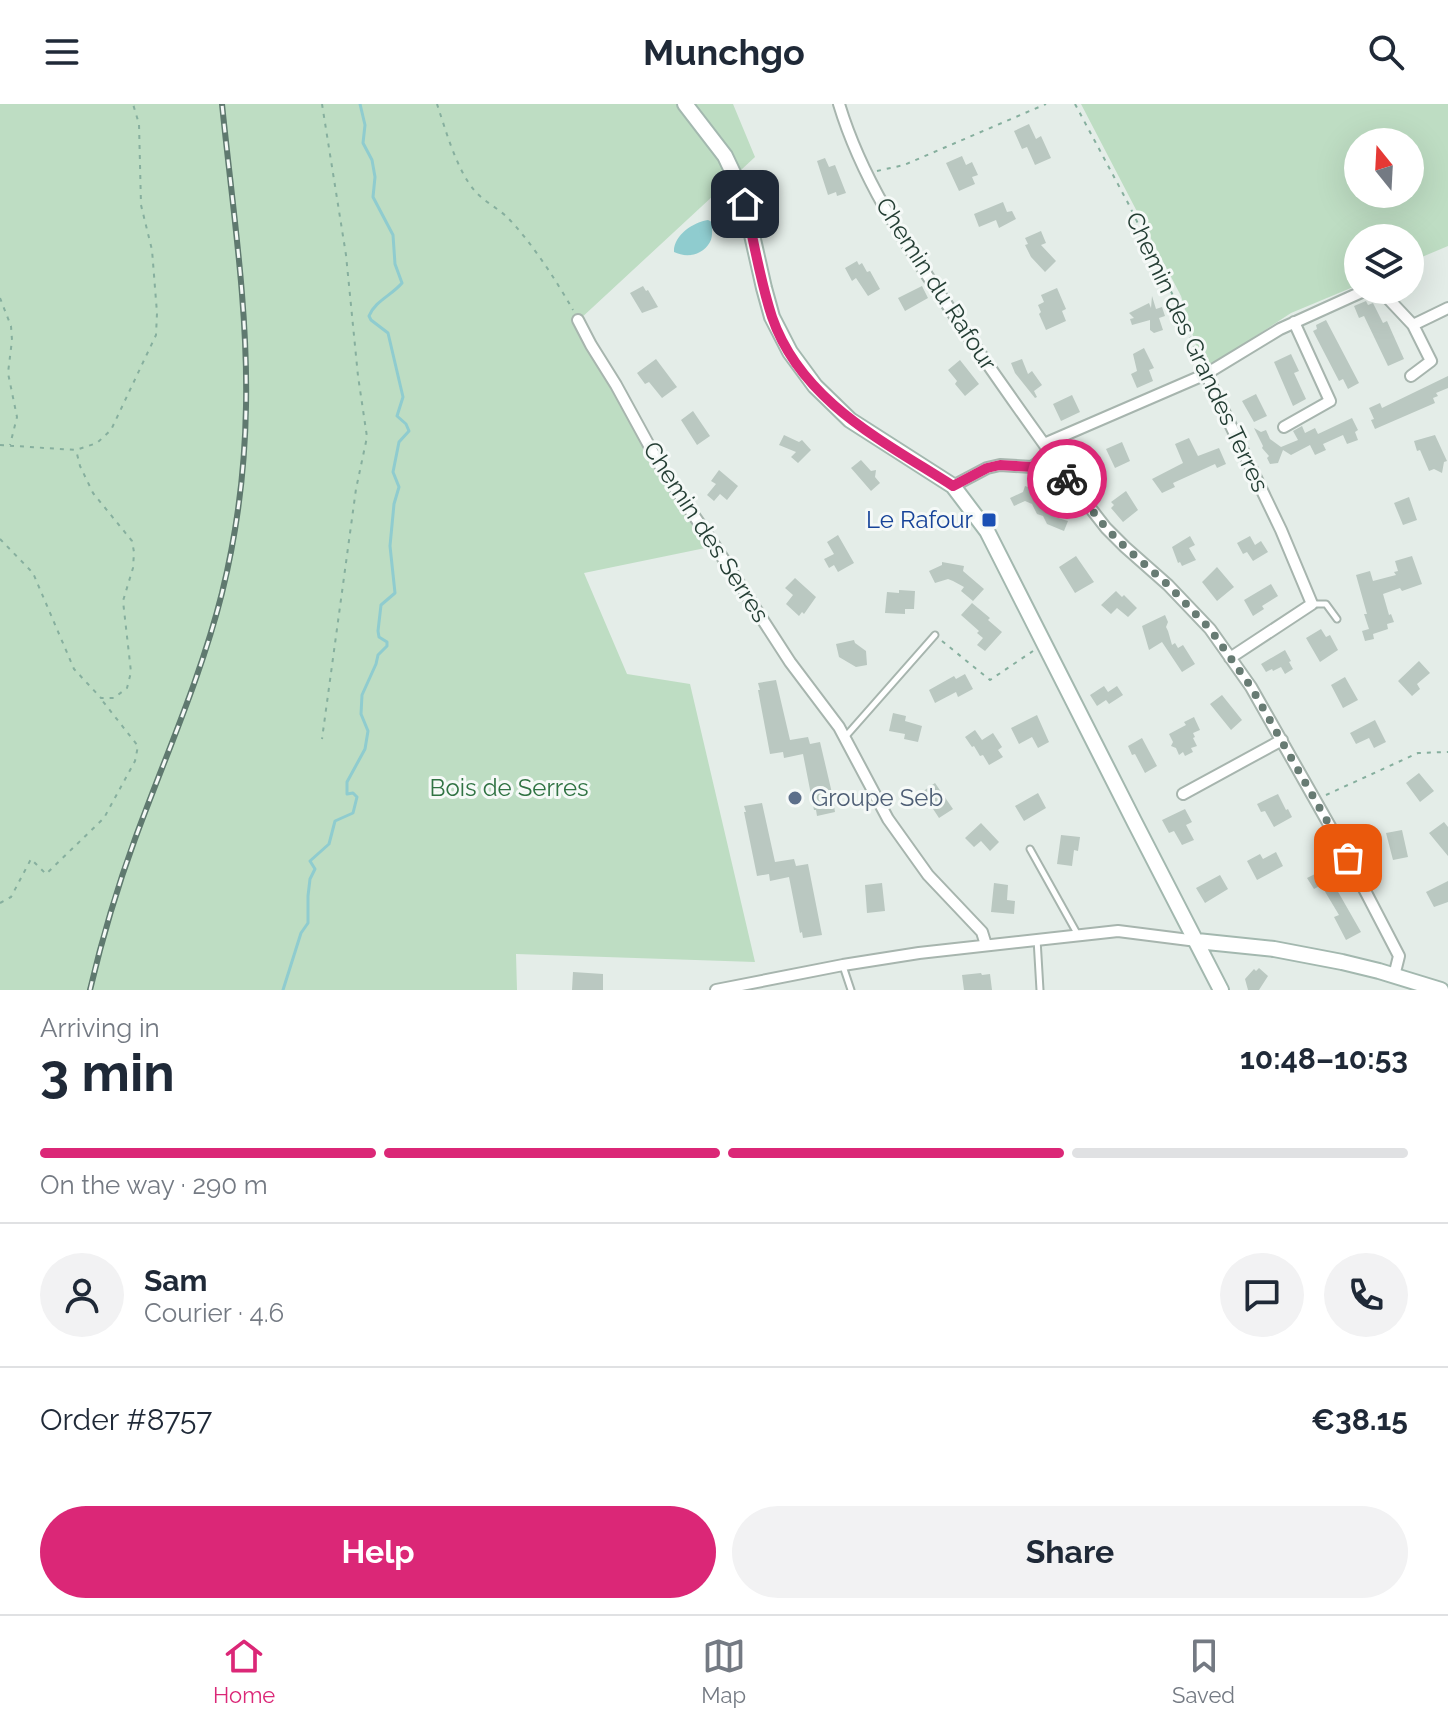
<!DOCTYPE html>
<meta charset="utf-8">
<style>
:root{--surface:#fff;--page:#f2f2f3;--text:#1f2937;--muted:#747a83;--line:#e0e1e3;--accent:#db2777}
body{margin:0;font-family:Raleway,sans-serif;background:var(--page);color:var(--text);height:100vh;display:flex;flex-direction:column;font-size:30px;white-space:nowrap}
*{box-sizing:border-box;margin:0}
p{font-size:26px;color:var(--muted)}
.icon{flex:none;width:44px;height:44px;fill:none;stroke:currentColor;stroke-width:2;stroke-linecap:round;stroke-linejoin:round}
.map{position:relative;height:886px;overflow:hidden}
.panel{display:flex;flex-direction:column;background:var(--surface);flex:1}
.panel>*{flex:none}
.needle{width:52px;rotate:342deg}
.fabs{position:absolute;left:1344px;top:24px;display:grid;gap:16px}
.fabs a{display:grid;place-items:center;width:80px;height:80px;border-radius:50%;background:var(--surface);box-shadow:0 8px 32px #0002;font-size:40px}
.pin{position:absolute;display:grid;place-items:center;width:68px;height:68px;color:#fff;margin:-34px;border-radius:16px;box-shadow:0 4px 12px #0006}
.courier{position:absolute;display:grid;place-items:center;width:80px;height:80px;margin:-40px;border:6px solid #db2777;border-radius:50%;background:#fff;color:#222;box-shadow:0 2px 10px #0007}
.overview em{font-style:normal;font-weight:700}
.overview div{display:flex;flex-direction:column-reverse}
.overview{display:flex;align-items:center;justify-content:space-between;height:136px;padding:0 40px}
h1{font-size:52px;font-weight:700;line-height:60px}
.bar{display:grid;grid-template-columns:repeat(4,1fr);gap:12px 8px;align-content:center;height:96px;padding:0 40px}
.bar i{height:10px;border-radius:6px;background:var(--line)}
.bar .current{background:var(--accent)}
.bar p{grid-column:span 4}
.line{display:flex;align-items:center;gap:20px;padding:0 40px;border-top:2px solid var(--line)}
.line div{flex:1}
.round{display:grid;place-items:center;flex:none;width:84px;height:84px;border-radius:42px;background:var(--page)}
.primary-button{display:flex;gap:16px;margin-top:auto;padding:16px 40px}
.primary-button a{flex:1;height:92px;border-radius:48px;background:var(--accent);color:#fff;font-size:32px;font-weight:700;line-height:92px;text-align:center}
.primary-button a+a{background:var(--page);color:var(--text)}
header{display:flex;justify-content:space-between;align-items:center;height:104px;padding:0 40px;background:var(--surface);font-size:36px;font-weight:700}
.tab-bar{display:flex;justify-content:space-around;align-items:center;height:112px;border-top:2px solid var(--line);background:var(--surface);font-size:22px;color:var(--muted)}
.tab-bar a{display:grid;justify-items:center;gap:4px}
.tab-bar .current{color:var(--accent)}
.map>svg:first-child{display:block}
.green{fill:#beddc3;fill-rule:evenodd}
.water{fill:#8fcccf}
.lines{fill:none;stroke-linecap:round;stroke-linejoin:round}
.stream{stroke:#8fcccf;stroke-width:3}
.building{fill:#bac8c1}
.lane-casing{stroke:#a7b5ae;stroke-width:9}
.street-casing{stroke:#a7b5ae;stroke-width:14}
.secondary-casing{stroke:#a3b8af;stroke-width:18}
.path{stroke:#86af9e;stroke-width:2;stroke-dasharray:4 6;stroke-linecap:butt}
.lane{stroke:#fff;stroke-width:5}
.street{stroke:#fff;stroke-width:10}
.secondary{stroke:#fff;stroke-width:14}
.rail-casing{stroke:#5f796f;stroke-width:6}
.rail{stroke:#f5f9f7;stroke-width:3;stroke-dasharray:9;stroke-linecap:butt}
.done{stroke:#677b73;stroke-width:8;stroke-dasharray:0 14.4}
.route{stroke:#db2777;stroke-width:10}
.transit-dot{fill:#1a4fb4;stroke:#f5f9f7;stroke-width:3}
.service-dot{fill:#5c6f8a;stroke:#f5f9f7;stroke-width:3}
.labels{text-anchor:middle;stroke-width:6;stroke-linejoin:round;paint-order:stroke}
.street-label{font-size:24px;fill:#243e34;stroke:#f5f9f7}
.transit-label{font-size:24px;fill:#164399;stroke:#f5f9f7;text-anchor:end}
.park-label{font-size:24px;fill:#307343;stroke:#f5f9f7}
.service-label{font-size:24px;fill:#4e5e75;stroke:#f5f9f7;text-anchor:start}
</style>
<header><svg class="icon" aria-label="menu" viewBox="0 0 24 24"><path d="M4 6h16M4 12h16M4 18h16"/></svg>Munchgo<svg class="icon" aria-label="search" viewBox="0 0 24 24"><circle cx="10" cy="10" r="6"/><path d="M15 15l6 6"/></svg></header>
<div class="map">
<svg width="1448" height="886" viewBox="0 0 1448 886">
<rect width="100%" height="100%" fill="#e4ede8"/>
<path class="green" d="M0 0H733L755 53 579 216 663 367 715 442 584 469 627 570 690 580 755 858 516 850 517 886H0Z
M1081 0H1448V142L1410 158V134H1358V181L1291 209 1207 264 1197 245 1181 192ZM1358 38H1410V90H1358Z"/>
<path class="water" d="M708 116 712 118C712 124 713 133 710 138 702 152 686 154 674 148 673 132 693 118 708 116Z"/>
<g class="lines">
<path class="stream" d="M283 886 301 829 308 819V792L310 775 315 765 310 757 329 740 335 717 353 709 357 693 353 689 347 690V678L365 645 368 627 361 610 362 591 376 560 378 551 387 542V538L379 533 378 527 381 501 395 489 390 442 394 400 399 383 393 368 399 338 409 327 406 320 397 312 403 293 388 229 371 216 369 212C375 197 392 191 402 179L395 160 393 131 373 93 375 73 372 56 363 39 365 21 360 0"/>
</g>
<path class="building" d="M1029 20 1036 35 1041 32 1051 54 1035 61 1027 43 1022 45 1014 27Z
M962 52 966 61 972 58 978 71 972 73 975 80 959 87 946 59Z
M825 54 829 63 835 61 846 89 837 92 836 88 828 91 817 57Z
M1003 98 1007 108 1012 107 1016 115 999 124 996 116 979 123 974 110Z
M1041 127 1046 139 1041 141 1056 157 1045 168 1031 153 1025 141 1028 140 1025 134Z
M857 157 859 161 862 159 867 168 870 167 880 185 868 192 856 174 852 177 845 164Z
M643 182 646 187 648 186 658 203 642 209 630 189Z
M922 182 928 194 905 207 898 194Z
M1057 184 1066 205 1062 207 1066 217 1046 226 1039 210 1041 208 1038 201 1044 198 1041 191Z
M1152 192 1156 205 1162 203 1165 212 1159 214 1163 226 1154 229 1150 226V216L1132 221 1130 215 1134 214 1129 209 1149 199 1151 204Z
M1366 197 1368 201 1373 199 1383 219 1387 217 1404 255 1388 262 1364 212 1359 214 1354 202Z
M1326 216 1359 279 1348 285 1343 275 1339 277 1313 227 1317 225 1316 221Z
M1144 244 1154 264 1149 266 1153 277 1137 284 1131 270 1137 267 1133 250Z
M1291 250 1299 267 1294 269 1306 295 1293 302 1274 258Z
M656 255 677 283 662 294 649 278 645 280 637 269Z
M1022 255 1028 270 1032 267 1042 281 1034 287 1037 293 1035 294 1015 269 1011 259Z
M960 256 979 280 965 292 955 280 957 277 948 266Z
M1448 272V284L1436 289 1438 292 1433 294 1435 299 1375 325 1371 316 1374 315 1369 304 1380 299 1382 304Z
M1256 290 1267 312 1254 318 1242 297Z
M1072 291 1080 308 1061 317 1053 300Z
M693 307 710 332 697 341 681 316Z
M1352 314 1358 326 1355 328 1358 336 1347 340 1343 331 1323 340 1326 346 1315 351 1310 341 1291 351 1283 346 1278 359 1270 360 1267 354 1269 352 1262 344 1263 342 1254 324 1261 328 1266 326 1270 335 1281 343 1298 336 1293 327 1302 322 1305 329 1315 324 1318 330Z
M784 331 799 338 802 336 811 346 798 359 791 353 796 348 779 341Z
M1435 331 1447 357 1444 358 1442 369 1434 365 1429 367 1420 346 1417 347 1414 337Z
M1189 334 1198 352 1219 344 1226 360 1217 364 1215 360 1173 379 1175 383 1162 389 1152 375 1183 359 1175 340Z
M1122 338 1130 357 1115 364 1106 345Z
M861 356 871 367 876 366 875 373 880 379 871 387 851 364Z
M719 366 738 382 727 396 720 390 714 397 707 391 716 380 711 377Z
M1025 382 1044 389 1055 413 1068 417 1064 427 1047 420 1043 412 1037 410 1032 400 1025 397 1014 402 1010 394 1023 388Z
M1126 387 1138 406 1123 418 1111 404 1114 401 1111 398Z
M1409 393 1417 416 1403 421 1394 399Z
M838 431 854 459 838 468 834 461 829 464 824 455 834 450 827 438Z
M1190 432 1195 441 1189 444 1196 456 1182 462 1180 458 1178 459 1172 443Z
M1250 432 1255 441 1261 437 1268 448 1253 457 1247 448 1243 450 1237 439Z
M1076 452 1094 478 1075 489 1059 463Z
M1412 452 1422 480 1402 487 1400 484 1383 490 1389 511 1391 510 1394 518 1387 520 1388 525 1373 530 1374 535 1365 537 1362 527 1369 525 1364 510H1367L1356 471 1370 467 1373 477 1396 471 1394 468 1398 467 1395 457Z
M942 458 964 462 963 467 984 485 973 497 961 487 964 483 953 477 948 475 935 479 929 467 942 461Z
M1217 463 1234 483 1217 497 1202 478Z
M795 474 816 493 804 510 802 508 799 512 786 500 793 491 785 484Z
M1271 480 1278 492 1262 502 1264 505 1253 512 1244 496Z
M899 486 915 487 914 505H905V510L885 509 887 488 899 489Z
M1116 487 1122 493 1124 491 1137 504 1128 513 1117 504 1111 510 1101 501Z
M972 499 990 514 988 516 1002 528 985 547 977 541 983 534 977 529 979 527 961 511Z
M1165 511 1168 518 1166 523 1168 527 1172 541 1175 539 1178 544 1183 541 1195 560 1182 568 1162 538 1149 546 1142 522Z
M1321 525 1326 533 1330 531 1338 546 1320 558 1306 534Z
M854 536 855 539 866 547 867 561 856 563 839 553 836 540Z
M1285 546 1291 557 1289 558 1293 565 1285 570 1281 563 1273 567 1272 565 1266 568 1261 560Z
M1419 557 1430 569 1417 580 1420 585 1412 592 1398 577Z
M965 570 973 585 958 593 956 588 935 599 929 586 954 572 956 575Z
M1345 573 1358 596 1343 604 1331 581Z
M776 576 790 636 808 633 810 640 820 638 835 702H834L835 708 817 712 816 706H814L803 650 784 654 783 648 770 650 758 586H760L758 579Z
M1104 582 1108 588 1117 582 1123 591 1109 600 1106 596 1097 602 1090 591Z
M1222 591 1242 616 1231 626 1210 600Z
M893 609 906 612 905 617 922 622 918 638 904 635 905 630 889 627Z
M1037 611 1049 638 1038 644 1032 633 1019 640 1011 624Z
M1194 613 1200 626 1193 629 1195 633 1193 634 1197 642 1191 644 1193 648 1185 652 1183 648 1179 651 1176 644 1171 642 1173 638 1169 630 1186 621 1184 618Z
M1375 616 1386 638 1374 644 1369 634 1356 640 1350 629Z
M975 626 982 636 993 629 1002 643 998 646 1003 653 989 661 983 651 980 652 974 642 972 643 965 633Z
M1142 634 1157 662 1145 669 1135 650 1132 651 1128 642Z
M1419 669 1434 687 1420 698 1406 679Z
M935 679 953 705 939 714 922 688Z
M1038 689 1046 704 1024 717 1015 702Z
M1278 690 1286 706 1288 705 1292 713 1274 723 1265 707 1261 708 1257 700Z
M762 699 775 758 794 755 796 762 808 760 822 831 803 834 802 828 800 829 789 773 770 777 769 770 757 772 744 708H746L744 702Z
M1185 705 1192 718 1186 721 1194 736 1182 741 1174 727 1169 729 1162 716Z
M1444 718 1448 723V752L1429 729Z
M981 719 999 738 990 747 981 737 974 743 965 734Z
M1402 726 1408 753 1393 756 1386 729Z
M1061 731 1080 733 1078 747 1074 746 1072 762 1057 760Z
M1276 748 1283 762 1257 776 1247 757 1260 750 1263 755Z
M1325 765 1361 828 1346 836 1334 813 1339 811 1321 781 1314 785 1307 774Z
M1220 771 1228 785 1205 799 1196 784Z
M1448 777V798L1434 803 1426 788Z
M882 779 885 807 867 809 865 781Z
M994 779 1008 781 1007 796 1015 797 1014 810 991 808Z
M1259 864 1268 872 1259 886H1248L1245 875 1254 865 1256 867Z
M573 868 603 870V886H572Z
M981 869 982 871 990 870 992 886H964L962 871Z"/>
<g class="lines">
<g class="lane-casing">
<path id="lane" d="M1313 500H1326L1337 515
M846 632 935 531
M1030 745 1078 831
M1037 835 1040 886
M843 862 851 886"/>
</g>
<g class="street-casing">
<path id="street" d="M839 0C861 73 903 137 946 199 978 247 1011 294 1044 340L1056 360 1106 424 1125 443 1168 481 1210 525 1251 583 1348 754 1399 852 1394 872
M1376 186 1381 187 1413 221 1431 257 1411 272
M578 216 591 241 616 281 663 367 715 442 790 558 839 623 888 715 928 771 982 828 986 841
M1413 221 1448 204
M1206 270 1281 426 1312 500 1230 554
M1284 323 1330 297 1294 218
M1044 340 1206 270 1280 225 1366 186
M953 382 987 364 1000 361 1032 363 1049 350
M1183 690 1282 636
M716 886 843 861 919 849 1100 829 1118 827 1197 837"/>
</g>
<g class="secondary-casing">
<path id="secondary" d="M685 0 725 52 734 71 745 100 764 184 772 213 790 248 815 282 850 316 953 382 987 427 1135 719 1221 886
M1197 837 1274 845 1342 858 1379 867 1441 886"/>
</g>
<path class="path" d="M322 0 346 151 358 272 367 333 356 385 322 635
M437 0C446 27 456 64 474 86 483 97 498 104 508 114 532 139 556 176 573 206
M1075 0 1128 99 1181 208 1200 259
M877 67 904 61 1046 0
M0 194 11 222 12 236 8 269 17 313 10 341
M0 341 76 346 97 339 111 326 156 231 157 209 152 146 141 101 139 20 133 0
M0 435 33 469 74 565 101 594H114L127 584 131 568 123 497 133 464 134 448 132 437 93 389 80 362 76 346
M942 537 990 576 1033 547
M1326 691 1418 649 1448 648
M0 799 11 793 31 755 46 770 104 714 135 657 138 642 101 595"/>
<use href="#lane" class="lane"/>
<use href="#street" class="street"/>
<use href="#secondary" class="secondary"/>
<g class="rail-casing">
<path id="rail" d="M90 886C102 835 117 784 135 735 165 653 201 573 222 489 237 428 245 365 246 302 248 202 232 100 222 0"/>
</g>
<use href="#rail" class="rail"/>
</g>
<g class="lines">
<path class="done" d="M1067 375 1106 424 1125 443 1168 481 1210 525 1251 583 1348 754"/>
<path class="route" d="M745 100C754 137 760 177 772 213 801 297 883 337 953 382L987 364 1000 361 1032 363 1049 350 1067 375"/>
</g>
<rect class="transit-dot" x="981" y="408" width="16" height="16" rx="4"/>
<circle class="service-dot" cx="795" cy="694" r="8"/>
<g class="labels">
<g class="street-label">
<text transform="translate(936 180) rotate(57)" y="8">Chemin du Rafour</text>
<text transform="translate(1197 248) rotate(65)" y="8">Chemin des Grandes Terres</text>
<text transform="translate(706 428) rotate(57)" y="8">Chemin des Serres</text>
</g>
<g class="transit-label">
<text x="973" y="424">Le Rafour</text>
</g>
<g class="park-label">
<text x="509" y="692">Bois de Serres</text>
</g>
<g class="service-label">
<text x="811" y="702">Groupe Seb</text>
</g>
</g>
</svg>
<div class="fabs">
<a><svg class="needle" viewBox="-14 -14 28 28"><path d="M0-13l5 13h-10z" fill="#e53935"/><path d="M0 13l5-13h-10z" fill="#747a83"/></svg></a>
<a><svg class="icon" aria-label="layers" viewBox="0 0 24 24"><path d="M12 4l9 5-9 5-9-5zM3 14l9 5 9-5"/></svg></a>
</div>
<div class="pin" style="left:1348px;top:754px;background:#ea580c"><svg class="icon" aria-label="bag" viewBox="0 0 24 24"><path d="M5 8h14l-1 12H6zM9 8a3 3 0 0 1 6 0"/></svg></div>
<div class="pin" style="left:745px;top:100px;background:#1f2937"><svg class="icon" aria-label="home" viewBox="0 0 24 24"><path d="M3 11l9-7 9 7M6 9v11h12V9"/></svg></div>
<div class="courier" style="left:1067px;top:375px"><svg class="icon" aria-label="bike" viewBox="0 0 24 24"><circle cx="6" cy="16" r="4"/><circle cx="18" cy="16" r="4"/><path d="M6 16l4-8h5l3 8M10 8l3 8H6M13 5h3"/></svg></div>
</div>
<section class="panel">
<div class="overview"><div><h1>3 min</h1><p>Arriving in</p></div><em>10:48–10:53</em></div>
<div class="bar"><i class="current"></i><i class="current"></i><i class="current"></i><i></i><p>On the way · 290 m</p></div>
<div class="line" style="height:144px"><a class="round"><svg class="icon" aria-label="person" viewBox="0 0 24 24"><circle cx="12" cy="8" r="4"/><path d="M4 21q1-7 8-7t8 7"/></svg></a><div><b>Sam</b><p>Courier · 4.6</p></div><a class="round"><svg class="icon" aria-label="chat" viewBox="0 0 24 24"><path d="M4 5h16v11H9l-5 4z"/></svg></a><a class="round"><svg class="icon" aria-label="phone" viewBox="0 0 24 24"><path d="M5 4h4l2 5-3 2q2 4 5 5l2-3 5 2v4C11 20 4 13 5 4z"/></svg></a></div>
<div class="line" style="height:104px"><div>Order #8757</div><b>€38.15</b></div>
<div class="primary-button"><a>Help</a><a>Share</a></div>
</section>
<nav class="tab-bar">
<a class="current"><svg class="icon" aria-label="home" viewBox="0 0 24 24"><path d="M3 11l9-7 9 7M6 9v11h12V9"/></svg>Home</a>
<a><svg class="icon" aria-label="map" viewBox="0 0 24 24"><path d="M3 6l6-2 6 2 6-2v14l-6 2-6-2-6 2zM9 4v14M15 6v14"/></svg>Map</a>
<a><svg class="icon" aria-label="saved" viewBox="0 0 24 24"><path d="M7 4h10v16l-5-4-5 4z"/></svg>Saved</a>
</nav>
